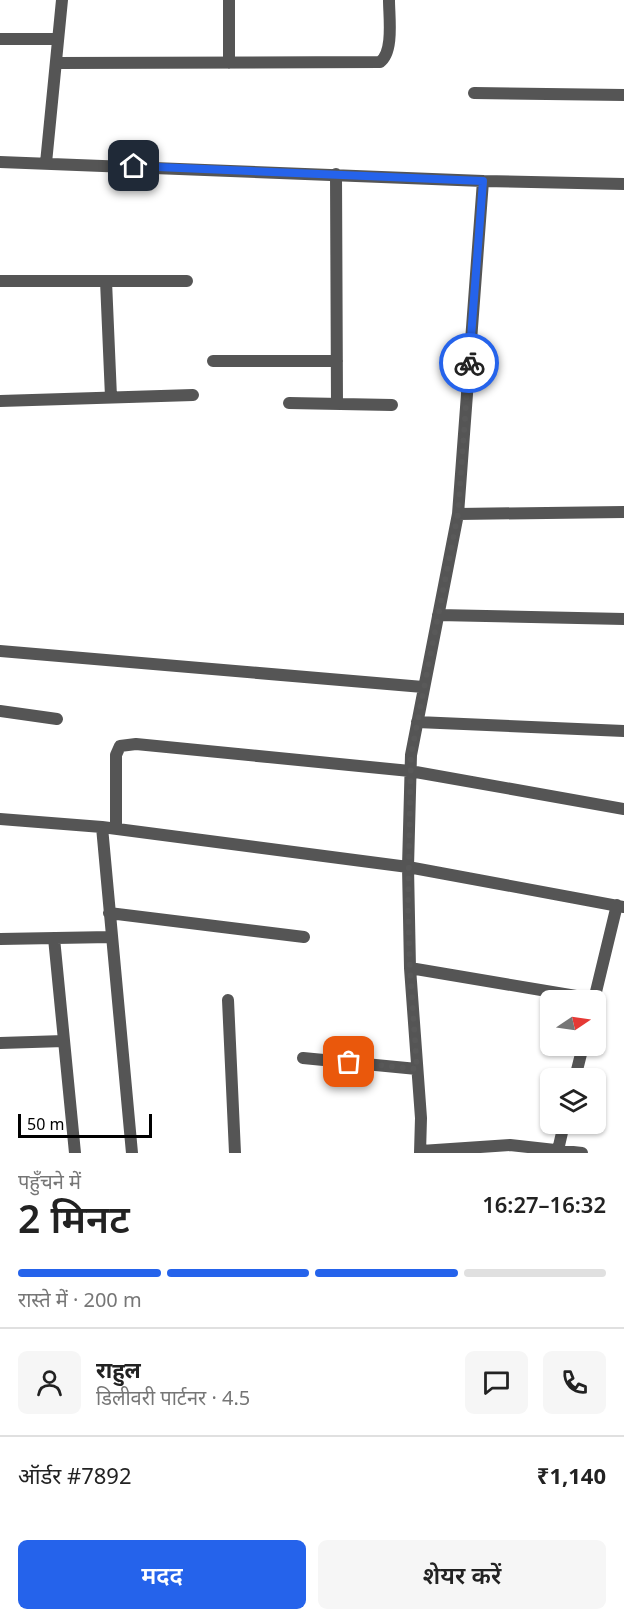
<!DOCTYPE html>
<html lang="hi">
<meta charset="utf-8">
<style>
:root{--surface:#fff;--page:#f6f6f6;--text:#222;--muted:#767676;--line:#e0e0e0;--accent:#2563eb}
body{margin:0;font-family:"Noto Sans","Noto Sans Devanagari",sans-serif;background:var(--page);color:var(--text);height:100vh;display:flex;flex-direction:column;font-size:22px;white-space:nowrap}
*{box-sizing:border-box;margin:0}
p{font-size:20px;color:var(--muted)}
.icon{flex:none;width:33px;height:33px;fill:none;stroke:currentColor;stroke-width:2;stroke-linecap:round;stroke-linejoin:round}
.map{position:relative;height:1153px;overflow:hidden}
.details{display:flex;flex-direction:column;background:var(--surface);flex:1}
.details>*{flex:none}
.needle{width:39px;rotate:77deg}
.fabs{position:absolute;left:540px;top:990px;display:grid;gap:12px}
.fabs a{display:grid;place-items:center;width:66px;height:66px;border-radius:9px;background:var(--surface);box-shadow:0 2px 4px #0004;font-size:30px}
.scale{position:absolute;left:18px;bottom:15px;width:134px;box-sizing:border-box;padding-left:6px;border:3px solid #000;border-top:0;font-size:16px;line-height:21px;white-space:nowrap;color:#000;-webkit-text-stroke:4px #fff;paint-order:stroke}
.pin{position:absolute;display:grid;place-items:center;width:51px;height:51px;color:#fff;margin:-26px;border-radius:12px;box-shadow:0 3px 9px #0006}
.courier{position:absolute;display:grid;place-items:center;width:60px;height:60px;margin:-30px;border:4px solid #2563eb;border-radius:50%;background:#fff;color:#222;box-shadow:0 2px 8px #0007}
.head em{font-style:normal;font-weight:600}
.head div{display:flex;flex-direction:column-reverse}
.head{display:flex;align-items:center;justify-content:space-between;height:102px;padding:0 18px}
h1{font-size:39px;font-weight:600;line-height:45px}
.bar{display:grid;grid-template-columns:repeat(4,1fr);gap:9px 6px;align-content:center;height:72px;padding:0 18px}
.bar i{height:8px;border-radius:4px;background:var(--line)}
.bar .current{background:var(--accent)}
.bar p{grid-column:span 4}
.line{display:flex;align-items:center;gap:15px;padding:0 18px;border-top:2px solid var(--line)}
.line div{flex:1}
.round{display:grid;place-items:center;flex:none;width:63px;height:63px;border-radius:9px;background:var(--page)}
.primary-button{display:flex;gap:12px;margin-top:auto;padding:12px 18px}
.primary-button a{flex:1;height:69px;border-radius:9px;background:var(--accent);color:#fff;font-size:24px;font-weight:600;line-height:69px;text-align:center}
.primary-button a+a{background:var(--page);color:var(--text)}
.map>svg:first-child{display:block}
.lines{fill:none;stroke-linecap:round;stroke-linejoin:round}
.street{stroke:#555;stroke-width:12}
.done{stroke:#595959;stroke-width:6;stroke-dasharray:0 10.8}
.route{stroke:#2563eb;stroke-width:8}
</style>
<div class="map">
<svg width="624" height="1153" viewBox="0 0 624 1153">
<rect width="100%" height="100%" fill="#fff"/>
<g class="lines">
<path class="street" d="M229 0V63
M0 39H58
M56 63 380 62C394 52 389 17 389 0
M474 93 624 95
M0 162 483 181 624 184
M46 163 62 0
M336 174 337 404
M0 281H187
M106 281 111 397
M213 361H337
M0 401 193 395
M289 403 392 405
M458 514 624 512
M438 615 624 619
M0 651 423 687
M0 711 57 719
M417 722 624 731
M0 819 102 827
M116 829V755L120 746 136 744 410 771 624 809
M109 913 304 937
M54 938 75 1153
M0 939 111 937
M410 968 594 999
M228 1000 235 1153
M594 1000 617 905
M0 1043 64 1041
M303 1058 417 1069
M575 1078 583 1046
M558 1150 564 1124
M421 1151 510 1145 582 1153
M132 1153 102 827 408 867 624 907
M420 1153 421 1118 410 968 408 867 411 755 458 514 483 181"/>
</g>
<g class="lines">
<path class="done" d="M349 1062 417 1069 410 968 408 908 411 755 458 514 469 363"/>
<path class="route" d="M134 166 483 181 469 363"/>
</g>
</svg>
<div class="fabs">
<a><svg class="needle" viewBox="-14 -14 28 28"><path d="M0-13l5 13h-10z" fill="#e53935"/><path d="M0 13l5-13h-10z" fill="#767676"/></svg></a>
<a><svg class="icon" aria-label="layers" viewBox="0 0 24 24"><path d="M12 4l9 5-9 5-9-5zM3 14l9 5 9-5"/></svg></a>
</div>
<div class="scale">50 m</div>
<div class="pin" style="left:349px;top:1062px;background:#ea580c"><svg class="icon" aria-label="bag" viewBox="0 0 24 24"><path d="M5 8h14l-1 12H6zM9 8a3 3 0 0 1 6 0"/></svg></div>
<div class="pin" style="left:134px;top:166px;background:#1f2937"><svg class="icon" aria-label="home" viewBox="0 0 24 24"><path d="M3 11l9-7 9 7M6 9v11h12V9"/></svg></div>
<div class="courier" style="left:469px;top:363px"><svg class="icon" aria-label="bike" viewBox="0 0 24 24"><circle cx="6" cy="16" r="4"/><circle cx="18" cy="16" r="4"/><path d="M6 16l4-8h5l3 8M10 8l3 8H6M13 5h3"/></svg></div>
</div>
<section class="details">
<div class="head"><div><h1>2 मिनट</h1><p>पहुँचने में</p></div><em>16:27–16:32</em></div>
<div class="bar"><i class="current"></i><i class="current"></i><i class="current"></i><i></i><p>रास्ते में · 200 m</p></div>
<div class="line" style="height:108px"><a class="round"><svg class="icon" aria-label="person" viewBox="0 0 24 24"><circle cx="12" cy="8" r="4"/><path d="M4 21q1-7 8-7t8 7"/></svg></a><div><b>राहुल</b><p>डिलीवरी पार्टनर · 4.5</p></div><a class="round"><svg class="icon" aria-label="chat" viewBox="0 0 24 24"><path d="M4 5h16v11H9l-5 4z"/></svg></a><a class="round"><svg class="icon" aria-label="phone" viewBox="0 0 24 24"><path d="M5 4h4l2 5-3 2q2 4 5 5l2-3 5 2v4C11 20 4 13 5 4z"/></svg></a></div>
<div class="line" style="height:78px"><div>ऑर्डर #7892</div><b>₹1,140</b></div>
<div class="primary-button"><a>मदद</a><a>शेयर करें</a></div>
</section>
